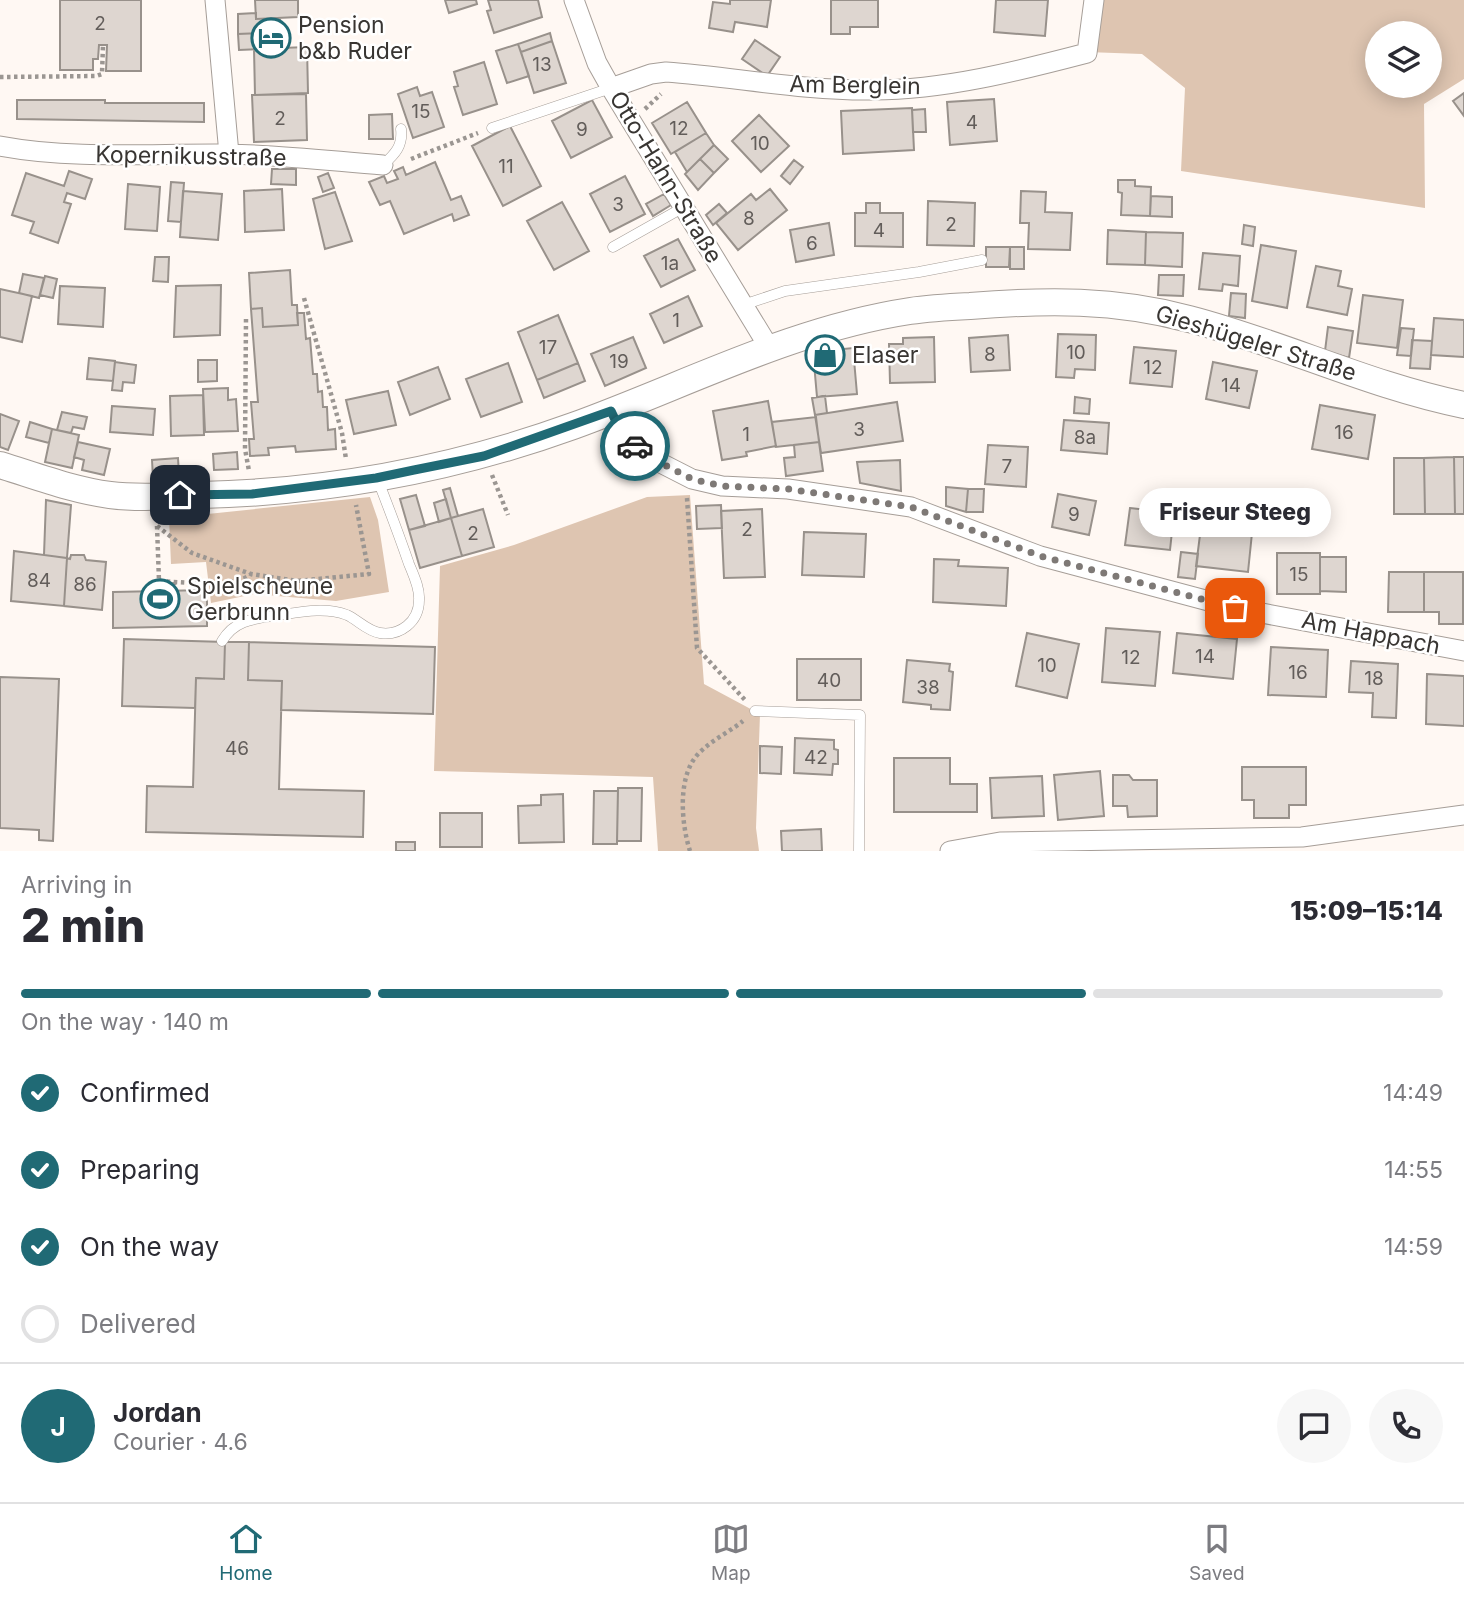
<!DOCTYPE html>
<meta charset="utf-8">
<style>
:root{--surface:#fff;--page:#f7f7f7;--text:#2b2b33;--muted:#7c7c81;--line:#e1e1e2;--accent:#206a75}
body{margin:0;font-family:Inter,sans-serif;background:var(--page);color:var(--text);height:100vh;display:flex;flex-direction:column;font-size:26px;white-space:nowrap}
*{box-sizing:border-box;margin:0}
p{font-size:23px;color:var(--muted)}
.icon{flex:none;width:38px;height:38px;fill:none;stroke:currentColor;stroke-width:2;stroke-linecap:round;stroke-linejoin:round}
.map{position:relative;height:851px;overflow:hidden}
.panel{display:flex;flex-direction:column;background:var(--surface);flex:1}
.panel>*{flex:none}
.controls{position:absolute;left:1365px;top:21px;display:grid;gap:14px}
.controls a{display:grid;place-items:center;width:77px;height:77px;border-radius:50%;background:var(--surface);box-shadow:0 4px 18px #0003;font-size:35px}
.pin{position:absolute;display:grid;place-items:center;width:60px;height:60px;color:#fff;margin:-30px;border-radius:14px;box-shadow:0 4px 10px #0006}
.courier{position:absolute;display:grid;place-items:center;width:70px;height:70px;margin:-35px;border:5px solid #206a75;border-radius:50%;background:#fff;color:#222;box-shadow:0 2px 9px #0007}
.bubble{position:absolute;height:49px;border-radius:24px;background:var(--surface);box-shadow:0 4px 18px #0003;font-size:23px;font-weight:800;line-height:49px;text-align:center}
.overview em{font-style:normal;font-weight:800}
.overview div{display:flex;flex-direction:column-reverse}
.overview{display:flex;align-items:center;justify-content:space-between;height:119px;padding:0 21px}
h1{font-size:46px;font-weight:800;line-height:52px}
.bar{display:grid;grid-template-columns:repeat(4,1fr);gap:10px 7px;align-content:center;height:84px;padding:0 21px}
.bar i{height:9px;border-radius:5px;background:var(--line)}
.bar .active{background:var(--accent)}
.bar p{grid-column:span 4}
.line{display:flex;align-items:center;gap:18px;padding:0 21px;border-top:2px solid var(--line)}
.line div{flex:1}
.round{display:grid;place-items:center;flex:none;width:74px;height:74px;border-radius:37px;background:var(--page)}
ol{padding:0 21px;list-style:none}
li{display:flex;align-items:center;gap:21px;height:77px}
li p{margin-inline-start:auto}
li .icon{padding:7px;border-radius:50%;background:var(--accent);color:#fff;stroke-width:4}
li:last-child{color:var(--muted)}
li i{width:38px;height:38px;border:4px solid var(--line);border-radius:50%}
.dock{display:flex;justify-content:space-around;align-items:center;height:98px;border-top:2px solid var(--line);background:var(--surface);font-size:19px;color:var(--muted)}
.dock a{display:grid;justify-items:center;gap:4px}
.dock .active{color:var(--accent)}
.map>svg:first-child{display:block}
.green{fill:#dec5b1;fill-rule:evenodd}
.building{fill:#ded6d0;stroke:#98918b;stroke-width:2}
.lines{fill:none;stroke-linecap:round;stroke-linejoin:round}
.lane-casing{stroke:#a69e98;stroke-width:11}
.street-casing{stroke:#a69e98;stroke-width:21}
.secondary-casing{stroke:#a69e98;stroke-width:28}
.path{stroke:#9b9692;stroke-width:4.5;stroke-dasharray:3.5 3.5;stroke-linecap:butt}
.lane{stroke:#fff;stroke-width:10}
.street{stroke:#fff;stroke-width:19}
.secondary{stroke:#fff;stroke-width:26}
.done{stroke:#7e7976;stroke-width:7;stroke-dasharray:0 12.6}
.route{stroke:#206a75;stroke-width:9}
.labels{text-anchor:middle;stroke-width:5;stroke-linejoin:round;paint-order:stroke}
.number-label{font-size:19px;fill:#625d5a}
.poi-label{font-size:23px;fill:#383532;stroke:#fff;text-anchor:start}
.street-label{font-size:23px;fill:#383532;stroke:#fff}
</style>
<div class="map">
<svg width="1464" height="851" viewBox="0 0 1464 851">
<rect width="100%" height="100%" fill="#fff8f3"/>
<path class="green" d="M1094 0H1464V79L1424 104 1425 208 1181 171 1185 88 1142 54 1087 52ZM1377 33H1430V86H1377Z
M690 495 704 684 760 714 756 828 759 851H658L653 777 434 771 440 566 514 545 647 497Z
M370 497 378 520 389 592 336 601 254 594 211 603 206 562 171 564 169 518Z"/>
<path class="building" d="M60 0H141V71H106L107 45H99L98 59H93V70H60Z
M255 0H298V17L256 19Z
M445 0H476L477 4 449 13Z
M488 0H538L542 17 494 33 487 11 491 10Z
M730 0H771L767 27 735 22 733 32 709 28 713 2 730 4Z
M831 0H878V27H850V34H831Z
M996 0H1048L1045 36 994 32Z
M256 13V19L280 18 281 32 238 34V14Z
M281 32V48L239 50 238 34Z
M550 33 552 41 521 52 518 44Z
M755 40 780 57 767 76 742 59Z
M552 41 566 83 534 93 521 52Z
M518 44 529 76 507 83 496 51Z
M307 47 308 93 255 95 254 49Z
M484 62 497 104 463 115 454 87 458 86 454 72Z
M417 87 420 96 432 92 444 127 413 138 398 94Z
M1464 93V116L1453 101Z
M306 94 307 140 254 142 252 95Z
M994 99 997 141 950 145 947 102Z
M17 100H105V103H204V122L17 119Z
M592 100 612 137 571 158 552 121Z
M687 102 706 133 671 154 652 123Z
M912 108 914 150 843 154 841 111Z
M925 109 926 132H913L912 110Z
M392 114 393 139H369V115Z
M759 115 789 146 761 172 732 141Z
M510 126 541 186 503 206 472 146Z
M706 133 714 145 687 172 675 152Z
M714 145 728 159 714 173 700 159Z
M700 159 714 173 698 190 685 174Z
M794 160 803 167 790 184 781 176Z
M435 162 451 200 461 196 469 215 454 221 452 214 404 234 390 201 380 205 369 182 384 176 387 183 398 179 394 171 403 167 406 175Z
M272 169H296V185L271 184Z
M69 171 92 179 85 199 67 193 64 202 71 204 58 243 30 233 34 222 12 215 26 173 64 186Z
M328 173 334 188 323 192 318 177Z
M625 176 645 214 610 232 590 194Z
M1118 180H1135V186L1151 187 1150 216 1121 215 1122 193 1118 192Z
M171 182 184 183 181 222 168 221Z
M128 184 160 187 157 231 125 229Z
M282 189 284 230 245 232 244 191Z
M770 189 787 210 738 250 716 223 751 194 756 200Z
M183 191 222 194 218 240 180 237Z
M1021 191 1046 192 1045 212 1072 213 1070 250 1028 249 1029 223H1020Z
M335 192 352 241 325 249 313 199Z
M664 194 671 205 653 216 646 204Z
M1151 196 1172 197V217L1150 216Z
M928 201 975 203 974 246 927 245Z
M562 202 589 251 554 270 527 221Z
M866 203H880V213H903V247L855 246V213H866Z
M719 204 727 213 713 225 706 215Z
M829 223 834 255 796 262 790 230Z
M1244 225 1255 227 1253 246 1242 244Z
M1108 230 1146 232 1145 265 1107 264Z
M1146 232 1183 233 1182 267 1145 265Z
M678 239 695 270 661 287 644 256Z
M1261 245 1296 251 1287 308 1252 301Z
M986 247H1010L1009 267H986Z
M1010 247H1024V269H1010Z
M1203 253 1240 256 1238 286 1223 284 1222 291 1199 289Z
M155 257H169L168 282 153 281Z
M1316 266 1341 271 1338 286 1352 289 1347 315 1307 307Z
M290 270 292 305H297L298 325 263 327 262 308 251 309 249 273Z
M23 274 44 278 39 298 19 293Z
M1159 275H1184L1183 296 1158 295Z
M45 276 57 279 53 298 40 295Z
M221 285 220 335 174 337 176 286Z
M60 286 105 288 103 327 58 324Z
M0 289 32 296 22 342 0 337Z
M1231 293 1246 294 1245 318 1229 316Z
M1363 295 1403 300 1397 348 1357 343Z
M688 296 702 326 664 343 650 314Z
M262 308 263 327 298 325 297 313H304L306 339 310 338 313 374H317L318 392 322 391 323 407H327L328 430 335 429 336 449 296 452 295 446 268 448 269 455 250 456 249 439H254L251 402H258L251 309Z
M558 315 578 363 537 380 518 332Z
M1434 318 1464 320V357L1431 355Z
M1328 327 1353 331 1349 358 1325 351Z
M1401 328 1414 329 1411 356 1397 355Z
M1058 334 1096 335 1095 370 1075 369 1074 378 1056 377Z
M1008 335 1010 370 971 372 969 338Z
M633 337 646 368 605 386 591 354Z
M934 337 935 382 890 383 889 344H903V338Z
M1412 340 1432 341 1430 369 1410 368Z
M1134 347 1176 351 1172 387 1130 383Z
M853 348 857 394 817 397 813 352Z
M89 358 115 361 113 381 87 379Z
M198 360H217V381L198 382Z
M115 362 136 365 134 383 123 382 122 391 112 390Z
M1213 362 1257 371 1249 408 1206 399Z
M508 363 522 402 481 417 466 379Z
M578 363 585 381 544 398 537 380Z
M438 367 450 399 410 415 398 382Z
M228 388V400L236 399 238 431 205 432 203 389Z
M388 391 396 425 354 434 346 400Z
M203 395 204 435 171 436 170 396Z
M825 396 827 413 815 415 812 398Z
M1075 397 1090 399 1089 414 1074 413Z
M768 401 776 446 746 452 747 456 722 460 713 411Z
M897 402 903 441 821 453 815 415Z
M1320 405 1375 415 1368 459 1312 449Z
M112 406 155 409 153 435 110 432Z
M62 412 87 417 84 429 73 427 71 433 57 430Z
M0 414 19 421 8 450 0 447Z
M816 417 819 442 776 447 772 422Z
M1064 420 1109 423 1107 454 1061 450Z
M30 422 52 429 49 443 26 437Z
M52 429 79 435 72 468 45 462Z
M78 442 110 449 104 475 82 470 84 460 74 457Z
M819 442 823 471 786 476 784 458 795 457 794 445Z
M988 445 1028 447 1026 487 985 484Z
M237 452 238 469 214 470 213 454Z
M1454 457H1464V514H1455Z
M1454 457 1455 514H1425L1424 458Z
M178 458 179 476 153 478 152 460Z
M1394 458H1424L1425 514H1394Z
M900 460 901 491 860 483 857 462Z
M946 487 968 489 966 512 946 506Z
M450 488 458 516 451 518 443 490Z
M968 489H984L983 512H966Z
M1058 494 1096 501 1089 535 1052 527Z
M416 495 425 526 409 530 400 499Z
M446 499 451 518 439 522 434 503Z
M46 500 71 505 67 558 44 555Z
M721 505 722 528 697 529 696 506Z
M1130 508 1174 513 1170 550 1125 545Z
M483 509 494 547 462 556 451 518Z
M762 509 765 577 724 578 721 511Z
M451 518 462 556 420 568 409 530Z
M1201 527 1252 533 1248 572 1196 566Z
M804 532 866 534 864 577 802 575Z
M14 551 67 558 64 606 11 601Z
M1181 552 1198 554 1195 579 1178 577Z
M1277 553H1320V594H1277Z
M71 555H84L86 560 106 562 102 610 64 606 67 558 70 559Z
M1320 557H1346V592L1320 591Z
M934 559 959 560 958 566 1008 568 1006 606 933 602Z
M1389 572H1424V612H1388Z
M1424 572H1463V624H1439V612H1424Z
M207 590V626L113 628V592Z
M1106 628 1160 632 1155 686 1102 682Z
M1027 633 1079 644 1067 698 1016 686Z
M1177 633 1237 639 1233 679 1173 673Z
M124 639 225 642 224 679 196 678 195 708 122 706Z
M225 642H249L248 680 282 681 279 789 364 791 363 837 146 832 147 786 193 787 196 678 224 679Z
M249 642 435 647 433 714 281 710 282 681 248 680Z
M1271 647 1328 650 1326 697 1268 695Z
M797 659H861V700H797Z
M907 660 950 664 949 671 953 672 950 710 931 709V705L903 702Z
M1351 661 1398 664 1396 718 1372 717 1373 693 1349 692Z
M1427 674 1464 676V726L1426 724Z
M0 677 59 679 53 841 39 840V830L0 828Z
M795 738 834 740V749L838 750V764H833L832 775 794 773Z
M760 746 782 747 781 774 760 773Z
M894 758H950V784H977V812H894Z
M1242 767H1306V805H1289V818H1254V800H1242Z
M1100 771 1104 816 1058 820 1054 775Z
M1113 775H1129L1133 780H1157V816L1128 817 1127 806H1113Z
M1042 776 1044 816 992 818 990 778Z
M618 788H642L641 841H617Z
M594 791H618L617 844H593Z
M563 794 564 842 519 843 518 806 541 805V795Z
M440 813H482V847H440Z
M821 829 822 851H782L781 831Z
M396 842H415V851H396Z"/>
<g class="lines">
<g class="lane-casing">
<path id="lane" d="M492 128 611 88
M383 165C395 154 403 146 401 129
M613 247 684 207
M743 305 785 291 919 272 982 260
M222 641C234 621 251 619 273 616 296 613 324 606 347 615 358 620 367 631 380 633 400 636 419 622 419 600 420 588 413 574 409 564 399 535 388 506 377 478
M755 711 860 715 859 851"/>
</g>
<g class="street-casing">
<path id="street" d="M215 0 229 154
M574 0 597 63 611 88 770 349
M611 88 651 74 666 72C735 77 803 91 873 90 945 90 1018 71 1087 53L1094 0
M0 146C75 160 153 153 229 154 280 155 332 161 383 165
M611 411 622 434 645 455 692 479 722 486 788 489 911 507 1040 556 1235 608 1464 651
M950 851 1000 842 1302 837 1464 815"/>
</g>
<g class="secondary-casing">
<path id="secondary" d="M0 465C36 476 72 490 110 495 140 499 171 496 201 495 327 492 454 469 573 426 684 386 791 329 910 311 930 308 950 307 970 306 1046 300 1115 299 1189 319 1282 343 1370 386 1464 405"/>
</g>
<path class="path" d="M0 77 96 76 102 74 103 45
M645 109 661 94
M411 159 478 133
M304 298 342 433 346 459
M246 319 245 449 249 471
M492 475 508 515
M687 498 697 648 745 700
M157 526 192 553 251 574 297 581 369 574 356 505
M157 526 159 581C179 582 237 588 251 574
M173 582 175 591
M147 591 159 581
M690 851C681 823 677 775 699 753 712 740 729 732 743 721"/>
<use href="#lane" class="lane"/>
<use href="#street" class="street"/>
<use href="#secondary" class="secondary"/>
</g>
<g class="lines">
<path class="done" d="M635 446 645 455 692 479 722 486 788 489 911 507 1040 556 1235 608"/>
<path class="route" d="M180 495 252 494 376 478 414 470 484 456 611 411 622 434 635 446"/>
</g>
<defs>
<g id="hotel-ring" transform="scale(2.0125)"><circle r="9.5" fill="#fff" stroke="#206a75" stroke-width="1.5"/><path d="M-6-4.5h1.5V1H6V5H4.5V3h-9V5H-6ZM-4 0a1.8 1.8 0 1 1 3.6 0ZM.5 0V-2.5h3Q6-2.5 6 0Z" fill="#206a75"/></g>
<g id="shop-ring" transform="scale(2.0125)"><circle r="9.5" fill="#fff" stroke="#206a75" stroke-width="1.5"/><path d="M-5-2.5h2.3a2.7 3.5 0 0 1 5.4 0H5L5.5 6h-11ZM-1.5-2.5h3a1.5 2.3 0 0 0-3 0Z" fill="#206a75"/></g>
<g id="stadium-ring" transform="scale(2.0125)"><circle r="9.5" fill="#fff" stroke="#206a75" stroke-width="1.5"/><path d="M0-5a6.5 5 0 1 0 0 10a6.5 5 0 1 0 0-10ZM-3.5-1.8h7v3.6h-7Z" fill="#206a75"/></g>
</defs>
<g fill-rule="evenodd">
<use href="#hotel-ring" x="271" y="38"/>
<use href="#shop-ring" x="825" y="355"/>
<use href="#stadium-ring" x="160" y="599"/>
</g>
<g class="labels">
<g class="number-label">
<text x="100" y="30">2</text>
<text x="542" y="71">13</text>
<text x="421" y="118">15</text>
<text x="280" y="125">2</text>
<text x="972" y="129">4</text>
<text x="679" y="135">12</text>
<text x="582" y="136">9</text>
<text x="760" y="150">10</text>
<text x="506" y="173">11</text>
<text x="618" y="211">3</text>
<text x="749" y="225">8</text>
<text x="951" y="231">2</text>
<text x="879" y="237">4</text>
<text x="812" y="250">6</text>
<text x="670" y="270">1a</text>
<text x="676" y="327">1</text>
<text x="548" y="354">17</text>
<text x="1076" y="359">10</text>
<text x="990" y="361">8</text>
<text x="619" y="368">19</text>
<text x="1153" y="374">12</text>
<text x="1231" y="392">14</text>
<text x="859" y="436">3</text>
<text x="1344" y="439">16</text>
<text x="746" y="441">1</text>
<text x="1085" y="444">8a</text>
<text x="1007" y="473">7</text>
<text x="1074" y="521">9</text>
<text x="747" y="536">2</text>
<text x="473" y="540">2</text>
<text x="1299" y="581">15</text>
<text x="39" y="587">84</text>
<text x="85" y="591">86</text>
<text x="1205" y="663">14</text>
<text x="1131" y="664">12</text>
<text x="1047" y="672">10</text>
<text x="1298" y="679">16</text>
<text x="1374" y="685">18</text>
<text x="829" y="687">40</text>
<text x="928" y="694">38</text>
<text x="237" y="755">46</text>
<text x="816" y="764">42</text>
</g>
<g class="poi-label">
<text x="298" y="33">Pension<tspan x="298" dy="26">b&amp;b Ruder</tspan></text>
<text x="852" y="363">Elaser</text>
<text x="187" y="594">Spielscheune<tspan x="187" dy="26">Gerbrunn</tspan></text>
</g>
<g class="street-label">
<text transform="translate(855 85) rotate(1)" y="8">Am Berglein</text>
<text transform="translate(191 156) rotate(1)" y="8">Kopernikusstraße</text>
<text transform="translate(666 177) rotate(59)" y="8">Otto-Hahn-Straße</text>
<text transform="translate(1256 343) rotate(17)" y="8">Gieshügeler Straße</text>
<text transform="translate(1371 633) rotate(11)" y="8">Am Happach</text>
</g>
</g>
</svg>
<div class="controls">
<a><svg class="icon" aria-label="layers" viewBox="0 0 24 24"><path d="M12 4l9 5-9 5-9-5zM3 14l9 5 9-5"/></svg></a>
</div>
<div class="pin" style="left:1235px;top:608px;background:#ea580c"><svg class="icon" aria-label="bag" viewBox="0 0 24 24"><path d="M5 8h14l-1 12H6zM9 8a3 3 0 0 1 6 0"/></svg></div>
<div class="pin" style="left:180px;top:495px;background:#1f2937"><svg class="icon" aria-label="home" viewBox="0 0 24 24"><path d="M3 11l9-7 9 7M6 9v11h12V9"/></svg></div>
<div class="courier" style="left:635px;top:446px"><svg class="icon" aria-label="car" viewBox="0 0 24 24"><path d="M5 17H2v-5l4-1 3-4h7l3 4 3 1v5h-3M9 17h6M6 11h13"/><circle cx="7" cy="17" r="2"/><circle cx="17" cy="17" r="2"/></svg></div>
<div class="bubble" style="left:1139px;top:488px;width:192px">Friseur Steeg</div>
</div>
<section class="panel">
<div class="overview"><div><h1>2 min</h1><p>Arriving in</p></div><em>15:09–15:14</em></div>
<div class="bar"><i class="active"></i><i class="active"></i><i class="active"></i><i></i><p>On the way · 140 m</p></div>
<ol>
<li><svg class="icon" aria-label="check" viewBox="0 0 24 24"><path d="M5 12l5 5 9-10"/></svg>Confirmed<p>14:49</p></li>
<li><svg class="icon" aria-label="check" viewBox="0 0 24 24"><path d="M5 12l5 5 9-10"/></svg>Preparing<p>14:55</p></li>
<li><svg class="icon" aria-label="check" viewBox="0 0 24 24"><path d="M5 12l5 5 9-10"/></svg>On the way<p>14:59</p></li>
<li><i></i>Delivered</li>
</ol>
<div class="line" style="height:126px"><b class="round" style="background:var(--accent);color:#fff">J</b><div><b>Jordan</b><p>Courier · 4.6</p></div><a class="round"><svg class="icon" aria-label="chat" viewBox="0 0 24 24"><path d="M4 5h16v11H9l-5 4z"/></svg></a><a class="round"><svg class="icon" aria-label="phone" viewBox="0 0 24 24"><path d="M5 4h4l2 5-3 2q2 4 5 5l2-3 5 2v4C11 20 4 13 5 4z"/></svg></a></div>
</section>
<nav class="dock">
<a class="active"><svg class="icon" aria-label="home" viewBox="0 0 24 24"><path d="M3 11l9-7 9 7M6 9v11h12V9"/></svg>Home</a>
<a><svg class="icon" aria-label="map" viewBox="0 0 24 24"><path d="M3 6l6-2 6 2 6-2v14l-6 2-6-2-6 2zM9 4v14M15 6v14"/></svg>Map</a>
<a><svg class="icon" aria-label="saved" viewBox="0 0 24 24"><path d="M7 4h10v16l-5-4-5 4z"/></svg>Saved</a>
</nav>
